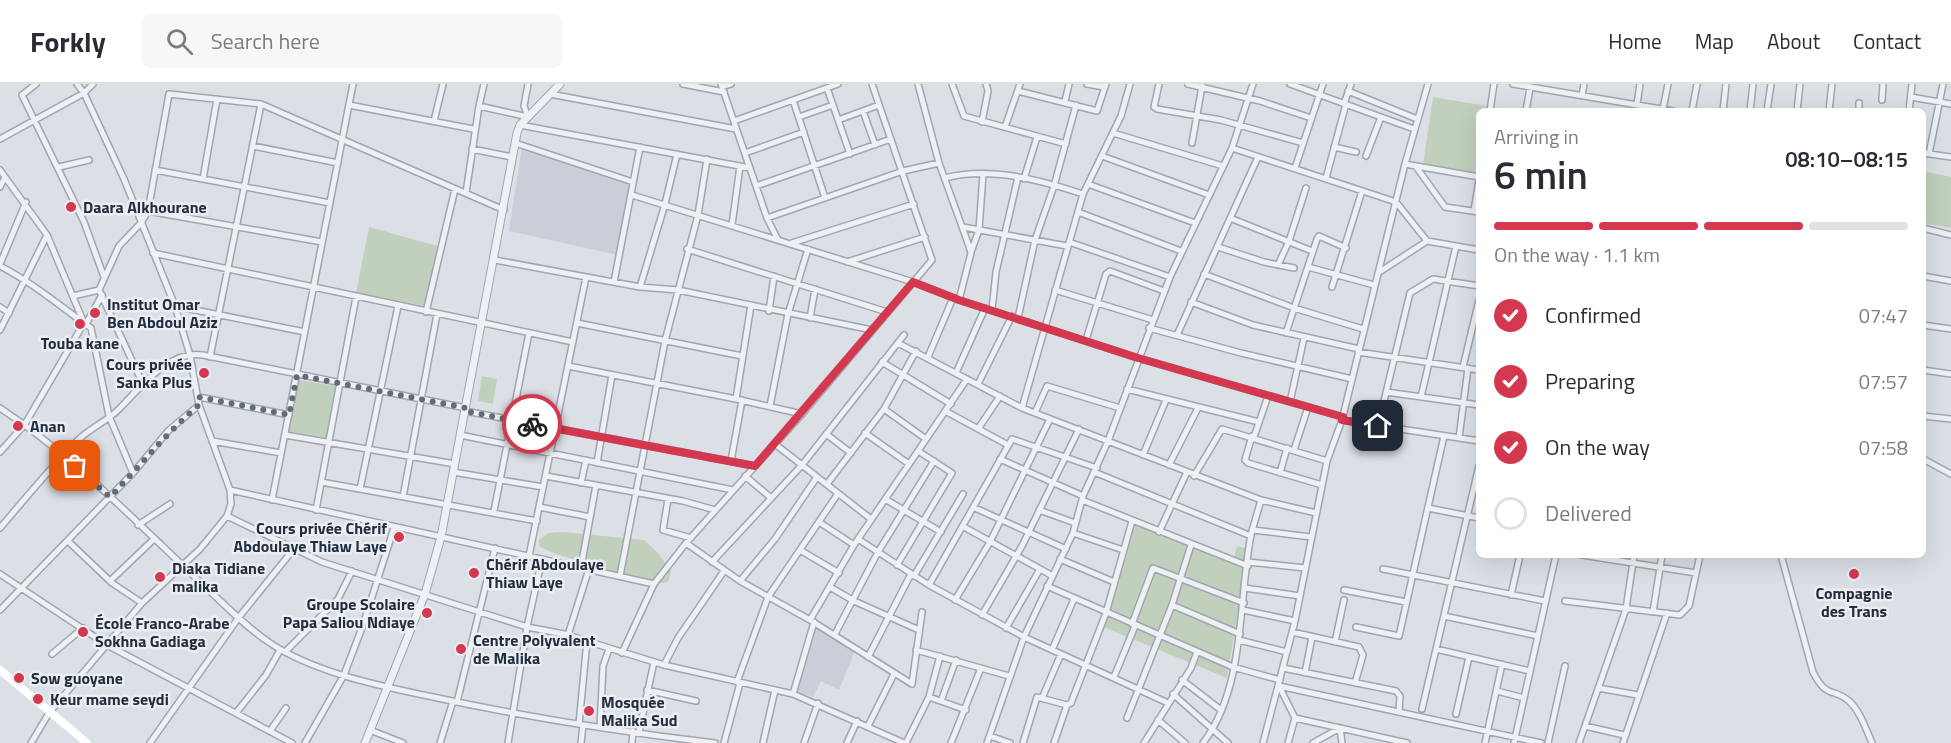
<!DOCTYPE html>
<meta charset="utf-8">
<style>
:root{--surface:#fff;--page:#f7f7f7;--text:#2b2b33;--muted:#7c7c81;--line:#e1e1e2;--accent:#d3384f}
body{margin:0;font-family:"Titillium Web",sans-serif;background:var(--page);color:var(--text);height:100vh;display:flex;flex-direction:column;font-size:22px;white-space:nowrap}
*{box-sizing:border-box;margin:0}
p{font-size:20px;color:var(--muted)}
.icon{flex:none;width:33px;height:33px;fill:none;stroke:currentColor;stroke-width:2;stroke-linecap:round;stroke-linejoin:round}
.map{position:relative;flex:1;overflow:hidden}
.sheet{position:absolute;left:1476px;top:24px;width:450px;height:450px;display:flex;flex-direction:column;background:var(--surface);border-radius:9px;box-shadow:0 6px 24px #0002}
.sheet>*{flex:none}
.pin{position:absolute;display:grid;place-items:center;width:51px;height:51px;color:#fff;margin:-26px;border-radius:12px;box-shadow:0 3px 9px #0006}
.courier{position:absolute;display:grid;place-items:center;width:60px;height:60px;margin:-30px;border:4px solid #d3384f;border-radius:50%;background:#fff;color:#222;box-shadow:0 2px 8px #0007}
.summary em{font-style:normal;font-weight:600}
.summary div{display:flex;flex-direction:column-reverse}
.summary{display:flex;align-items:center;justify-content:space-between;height:102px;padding:0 18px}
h1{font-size:39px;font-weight:600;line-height:45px}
.bar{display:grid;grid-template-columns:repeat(4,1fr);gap:9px 6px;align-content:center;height:72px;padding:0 18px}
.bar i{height:8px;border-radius:4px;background:var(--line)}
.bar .on{background:var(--accent)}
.bar p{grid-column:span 4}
ol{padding:0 18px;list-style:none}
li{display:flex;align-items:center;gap:18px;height:66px}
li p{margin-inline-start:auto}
li .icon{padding:6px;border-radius:50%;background:var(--accent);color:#fff;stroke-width:4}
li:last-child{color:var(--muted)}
li i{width:33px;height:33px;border:3px solid var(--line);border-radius:50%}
header{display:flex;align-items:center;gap:36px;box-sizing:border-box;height:84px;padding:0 30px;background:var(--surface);border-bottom:2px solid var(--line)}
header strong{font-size:28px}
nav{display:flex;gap:33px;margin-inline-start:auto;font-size:21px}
.search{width:420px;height:54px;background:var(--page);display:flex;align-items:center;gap:15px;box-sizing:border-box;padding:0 21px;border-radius:9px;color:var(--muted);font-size:22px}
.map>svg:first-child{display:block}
.built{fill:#c9ced8}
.green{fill:#c1d0bc}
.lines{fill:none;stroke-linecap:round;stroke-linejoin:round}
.minor-casing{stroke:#a0a6b0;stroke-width:8}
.tertiary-casing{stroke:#a0a6b0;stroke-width:9}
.minor{stroke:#eef0f4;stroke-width:5}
.tertiary{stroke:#eef0f4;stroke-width:7}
.secondary{stroke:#fff;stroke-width:8}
.done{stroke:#646b78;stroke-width:6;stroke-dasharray:0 10.8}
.route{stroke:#d3384f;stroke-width:8}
.poi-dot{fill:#d3384f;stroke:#eaeef4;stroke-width:2}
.labels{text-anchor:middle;stroke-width:5;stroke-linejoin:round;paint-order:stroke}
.poi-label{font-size:16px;font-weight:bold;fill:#242d3c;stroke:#eaeef4;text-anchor:start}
</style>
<header>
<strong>Forkly</strong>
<div class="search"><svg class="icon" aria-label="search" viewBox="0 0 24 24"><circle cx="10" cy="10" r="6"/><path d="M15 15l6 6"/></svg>Search here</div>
<nav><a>Home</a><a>Map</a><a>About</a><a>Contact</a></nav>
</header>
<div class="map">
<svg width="1951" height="659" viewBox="0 0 1951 659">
<rect width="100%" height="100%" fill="#dbdfe6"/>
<path class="built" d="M522 63 631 102 618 171 509 147Z
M815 541 855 567 839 606 821 597 813 613 796 607Z"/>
<path class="green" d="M1433 13 1487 22 1486 27H1479L1477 90 1423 81Z
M1923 87 1951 93V144L1923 139Z
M369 143 441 163 426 222 356 209Z
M482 292 497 295 493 320 478 317Z
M298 296 336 302 326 356 289 349Z
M1132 438 1234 474 1237 462 1248 465 1227 594 1101 542Z
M563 448 644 456 658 469 671 487 668 498C640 503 614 486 587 479 570 474 554 471 539 462V456L548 449Z"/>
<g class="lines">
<g class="minor-casing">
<path id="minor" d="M36 0 22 11 84 138 104 193
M683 0 724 8
M721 0 767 134 778 156
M918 0 939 79 969 162 971 169 959 216
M952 0 964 32 1066 60
M1087 0 1104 3
M1159 0 1154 23 1157 25 1221 36 1303 59
M1188 0 1260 17 1311 34
M1290 0 1414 45
M1513 0 1673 27
M722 3 731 0
M827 4 850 70
M1018 7 1097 27 1106 0
M1348 7 1417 35
M550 10 736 45
M1582 12 1584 0
M1911 13 1951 20
M793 16 825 114
M1882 16 1883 0
M1065 17 1069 0
M1344 20 1351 0
M349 21 473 45
M479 22 484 0
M1663 25 1668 0
M863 27 875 61
M1490 27 1494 0
M1526 27 1530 4
M1636 27 1640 0
M1692 27 1697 0
M1723 27 1726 0
M1750 27 1753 0
M1767 27 1771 0
M1797 27 1800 0
M1829 27 1832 0
M1859 27V19
M1909 27 1912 0
M528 33 524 22 528 0
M799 33 833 21
M838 36 879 21
M434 37 443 0
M734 37 838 0
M982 38 988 7 986 0
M520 41 750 84
M1005 43 1020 0
M1113 49 1223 82
M0 55 84 9 93 0
M515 59 633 98
M1192 59 1202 2
M253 62 338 79
M1334 63 1356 68
M1232 64 1396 118 1427 157 1479 166
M472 65 512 73
M745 69 804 48
M1923 69 1951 73
M1929 70 1943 0
M1102 72 1209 111
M1366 72 1381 33
M1405 80 1479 93
M59 83 89 76
M1295 84 1323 0
M1417 84 1445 123 1479 128
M0 86 5 93 0 103
M155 86 330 119
M945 94C989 82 1041 96 1083 110
M1326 94 1346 20
M203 95 217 15
M1024 95 1037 53
M1088 100 1195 139
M756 102 891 55
M466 109 479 22 528 33
M632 111 913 198 959 216 1138 274 1343 333
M148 127 322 158
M1474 127 1479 96
M1078 128 1181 167
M767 134 903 87 939 79
M1230 134 1312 167
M732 141 740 82
M963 143 1067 162
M1923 144 1951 151
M1069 158 1170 193
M792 159 914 120
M1218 163 1264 178 1294 184
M687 165 887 228
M971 168 979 146 983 90
M153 169 573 258
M495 176 640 203 678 206 872 246
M847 178 925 153
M0 180 26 118
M1278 181 1289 157 1306 104
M0 182C33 199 60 222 91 244L109 332 133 389 0 526
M1308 183 1374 201
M1378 189 1427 157
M1204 190 1294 224 1363 245
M1923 192 1951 197
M614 198 640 63
M640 203 665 120 677 70
M1332 203 1362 107
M99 206 143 300
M1055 206 1153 236
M73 212 99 206 119 162 141 139 148 127 169 10 261 20 504 126
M1191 218 1253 241 1359 265
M175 222 305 248
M0 223 9 229
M992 226 996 188 1018 93
M769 227 774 192
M426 228 455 105
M810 234 815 205
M1018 234 1035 156 1054 102 1076 21
M577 239 742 272
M86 240 102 211
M1923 241 1951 245
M1149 244 1241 269 1352 295
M0 246 47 151 5 93
M1286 249 1317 155 1319 152 1346 164
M1177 251 1258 73
M1086 256 1106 190 1110 187 1164 207
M898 259 1022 324 1261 416 1316 429
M1358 268 1479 286
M210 273 261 20
M928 273 953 214
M882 278 951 320
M568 282 736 315 802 330
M1463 283 1479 216
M1923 286 1951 290
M956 289 985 224
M978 300 1012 232
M1127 305 1259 338
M1386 308 1479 321
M199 313 289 331
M1421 313 1456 162
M736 315 751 221
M1290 318 1304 254
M770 322 788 230 808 165
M0 324C72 371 133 435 195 493 219 515 243 541 270 559 315 589 381 602 433 613 526 633 621 648 715 659
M1022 324 1083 110 1121 32 1130 0
M884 325 926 355
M465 327 755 382
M947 328 1008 361
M1035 329 1047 302 1120 324
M1923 332 1951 335
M1342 336 1479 357
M1378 342 1410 209 1433 195 1479 202
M978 345 1000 312
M865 349 909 380
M826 350 851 369
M285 351 455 380
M460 351 733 406
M1252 352 1245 376 1248 379 1322 401
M1254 353 1268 312
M1459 354 1468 284
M212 357 281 369
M775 360 871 435
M1294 366 1308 323
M0 368 25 340 84 239 47 151
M1143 371 1166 316
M1000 375 1083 412
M1923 375 1951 390
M731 377 742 316
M597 379 612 291
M1169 381 1198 324
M453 388 543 403
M1094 388 1251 452
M133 389 168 347 199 321
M1280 389 1287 364
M546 392 683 417 715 426
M745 392 770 413
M1194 392 1222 345 1327 377
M321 398 537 437
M581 399 586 376
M827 400 884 325 916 267
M360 405 398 222
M230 406 654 500
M403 413 437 230
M668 415 663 446 691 454
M885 415 941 448
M272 416 353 0
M1082 416 1248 482
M539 423 590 433
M975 424 1066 465
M1428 424 1479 434
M316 426 356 213
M1039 426 1075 439
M494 427 529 249
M227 432 322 478 527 543 564 550 664 581 793 610 904 659
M819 438 854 461
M138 441 170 420
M964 443 1051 491
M0 444C25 415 50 384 77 357 89 345 105 338 117 327 139 306 168 265 203 271L466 324
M1253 446 1311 453
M1159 448 1187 388
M1073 449 1123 466
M858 455 929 501 1024 553 1168 619
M68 457 112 499 142 519
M686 459 740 497 810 536 912 600 922 528
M800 466 839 489
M1582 471 1696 489
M1781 471 1813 588C1827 616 1833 603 1849 617 1860 627 1866 645 1872 659
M529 472 586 193
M1060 475 1114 498
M712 478 802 381 904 251
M1248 478 1305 484
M897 481 952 389 918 367
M581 483 596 401
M1383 485 1545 517
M0 490 107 561 292 659
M620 492 665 257 698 131 707 75
M914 492 963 410
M110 497 153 456
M740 497 775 455 817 393
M929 501 1012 355 1097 384
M1047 502 1233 583 1280 596
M830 503 854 517 919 546
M1245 504 1300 512
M1344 506 1406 518
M1511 511 1520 471
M955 516 990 458 1050 335
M1565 517 1680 531 1689 522 1700 471
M1172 521 1240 550
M1243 526 1295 537
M1653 528 1662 471
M982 531 1022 462 1079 345
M1444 532 1538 552
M810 536 854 461 967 295
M1132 540 1153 484 1244 519
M1356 543 1399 552 1444 352
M1006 544 1040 485
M1292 548 1359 563 1363 571 1355 599
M835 550 878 468 934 377
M568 551 589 485
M1239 556 1287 568
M1335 558 1344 516
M1436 565 1530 587
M916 566 1009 592
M1052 566 1074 515
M285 568 338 515 352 487
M622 569 654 500 686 459 802 330 932 176 872 0
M52 570 83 544
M868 573 911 490
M664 581 678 554 724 487
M1283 584 1396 607 1400 612 1399 628
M1305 589 1312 553
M1114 593 1135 542
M1182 596 1221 626
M737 598 768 513 837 411
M1279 602 1541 659
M1279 602 1295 634 1288 659
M1598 604 1638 611
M647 606 696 617
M1497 607 1524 614
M793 610 814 538
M1173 610 1228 659
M1043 612 1061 570
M929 613 940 572
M941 617 956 576
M457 618 495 464
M1422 625 1479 382
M236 629 266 591 280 566
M1456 630 1469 573
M1127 634 1172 521 1191 461
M1295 634 1407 659
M1158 636 1185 659
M579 640 587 557
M868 642 894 590
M1585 642 1624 651
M600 643 603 582 609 565
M370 646 403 659
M270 647 286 624
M639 648 654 578
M990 652 1010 659
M31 659 49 629 142 519 200 465 227 432 231 420 230 406 199 321 190 271 175 222 124 95 84 9 77 0
M150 659 239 533 293 466
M305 659 344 591 363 541 394 444
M440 659 453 617
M508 659 527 543 542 475
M581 659 583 641
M632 659 633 647
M724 659 740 599
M763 659 775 606
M804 659 818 619
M847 659 857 637
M906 659 929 613 966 626
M951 659 981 584
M987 659 1024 553 1073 449 1083 412 1108 357 1170 193 1232 64 1253 0
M1023 659 1037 613 1067 621 1071 619 1106 529 1132 437
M1054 659 1067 621
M1144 659 1191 584 1197 568
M1203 659C1246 603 1238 516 1251 451 1254 439 1258 427 1261 416
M1263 659 1295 537 1327 377 1342 336 1405 80 1428 0
M1313 659 1340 644 1342 659
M1485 659 1502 580
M1514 659 1556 471
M1548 659 1565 582
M1579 659 1626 525 1634 471
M1623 659 1667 529"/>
</g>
<g class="tertiary-casing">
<path id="tertiary" d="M365 659 425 510 441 453 517 49 520 41 560 0"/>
</g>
<use href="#minor" class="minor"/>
<use href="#tertiary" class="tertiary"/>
<path class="secondary" d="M0 586 87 659"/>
</g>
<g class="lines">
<path class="done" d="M75 382 110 413C140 382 166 349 199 321V313L289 331 297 291 466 324 465 327 532 340"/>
<path class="route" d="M532 340 755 382 913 198 959 216 1138 274 1343 333 1342 336 1378 342"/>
</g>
<g class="poi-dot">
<circle cx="71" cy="123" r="6"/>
<circle cx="95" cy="229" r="6"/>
<circle cx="80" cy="240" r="6"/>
<circle cx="204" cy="289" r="6"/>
<circle cx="18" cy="342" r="6"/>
<circle cx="399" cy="453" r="6"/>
<circle cx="474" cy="489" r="6"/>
<circle cx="1854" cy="490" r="6"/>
<circle cx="160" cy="493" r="6"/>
<circle cx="427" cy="529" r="6"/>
<circle cx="83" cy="548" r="6"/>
<circle cx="461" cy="565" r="6"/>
<circle cx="19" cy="594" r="6"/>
<circle cx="38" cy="615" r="6"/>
<circle cx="589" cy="627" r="6"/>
</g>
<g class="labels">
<g class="poi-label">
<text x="83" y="129">Daara Alkhourane</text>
<text x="107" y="226">Institut Omar<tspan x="107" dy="18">Ben Abdoul Aziz</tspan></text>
<text x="80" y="265" text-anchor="middle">Touba kane</text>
<text x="192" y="286" text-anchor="end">Cours privée<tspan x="192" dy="18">Sanka Plus</tspan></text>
<text x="30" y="348">Anan</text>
<text x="387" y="450" text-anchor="end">Cours privée Chérif<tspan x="387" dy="18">Abdoulaye Thiaw Laye</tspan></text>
<text x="486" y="486">Chérif Abdoulaye<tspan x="486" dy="18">Thiaw Laye</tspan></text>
<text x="172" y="490">Diaka Tidiane<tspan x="172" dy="18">malika</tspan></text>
<text x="1854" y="515" text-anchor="middle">Compagnie<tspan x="1854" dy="18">des Trans</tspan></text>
<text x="415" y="526" text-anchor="end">Groupe Scolaire<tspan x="415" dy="18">Papa Saliou Ndiaye</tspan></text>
<text x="95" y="545">École Franco-Arabe<tspan x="95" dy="18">Sokhna Gadiaga</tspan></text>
<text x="473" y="562">Centre Polyvalent<tspan x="473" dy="18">de Malika</tspan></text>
<text x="31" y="600">Sow guoyane</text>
<text x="50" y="621">Keur mame seydi</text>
<text x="601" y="624">Mosquée<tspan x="601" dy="18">Malika Sud</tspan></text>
</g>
</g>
</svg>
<div class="pin" style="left:75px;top:382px;background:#ea580c"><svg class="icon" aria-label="bag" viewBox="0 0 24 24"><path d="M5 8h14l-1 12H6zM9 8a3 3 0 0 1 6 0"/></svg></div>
<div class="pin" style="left:1378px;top:342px;background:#1f2937"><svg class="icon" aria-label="home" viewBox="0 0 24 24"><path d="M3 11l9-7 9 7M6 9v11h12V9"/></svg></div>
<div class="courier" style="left:532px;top:340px"><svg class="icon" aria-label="bike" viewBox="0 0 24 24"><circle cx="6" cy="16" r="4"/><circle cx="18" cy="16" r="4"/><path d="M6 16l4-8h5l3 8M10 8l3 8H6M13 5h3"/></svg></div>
<section class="sheet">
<div class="summary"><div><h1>6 min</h1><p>Arriving in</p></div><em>08:10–08:15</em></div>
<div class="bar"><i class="on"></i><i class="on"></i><i class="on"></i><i></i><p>On the way · 1.1 km</p></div>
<ol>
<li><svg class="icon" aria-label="check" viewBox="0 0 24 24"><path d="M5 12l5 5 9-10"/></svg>Confirmed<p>07:47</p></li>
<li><svg class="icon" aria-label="check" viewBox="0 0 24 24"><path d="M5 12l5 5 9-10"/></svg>Preparing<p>07:57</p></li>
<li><svg class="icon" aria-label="check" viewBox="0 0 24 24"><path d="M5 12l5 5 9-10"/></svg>On the way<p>07:58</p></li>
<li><i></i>Delivered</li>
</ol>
</section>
</div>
